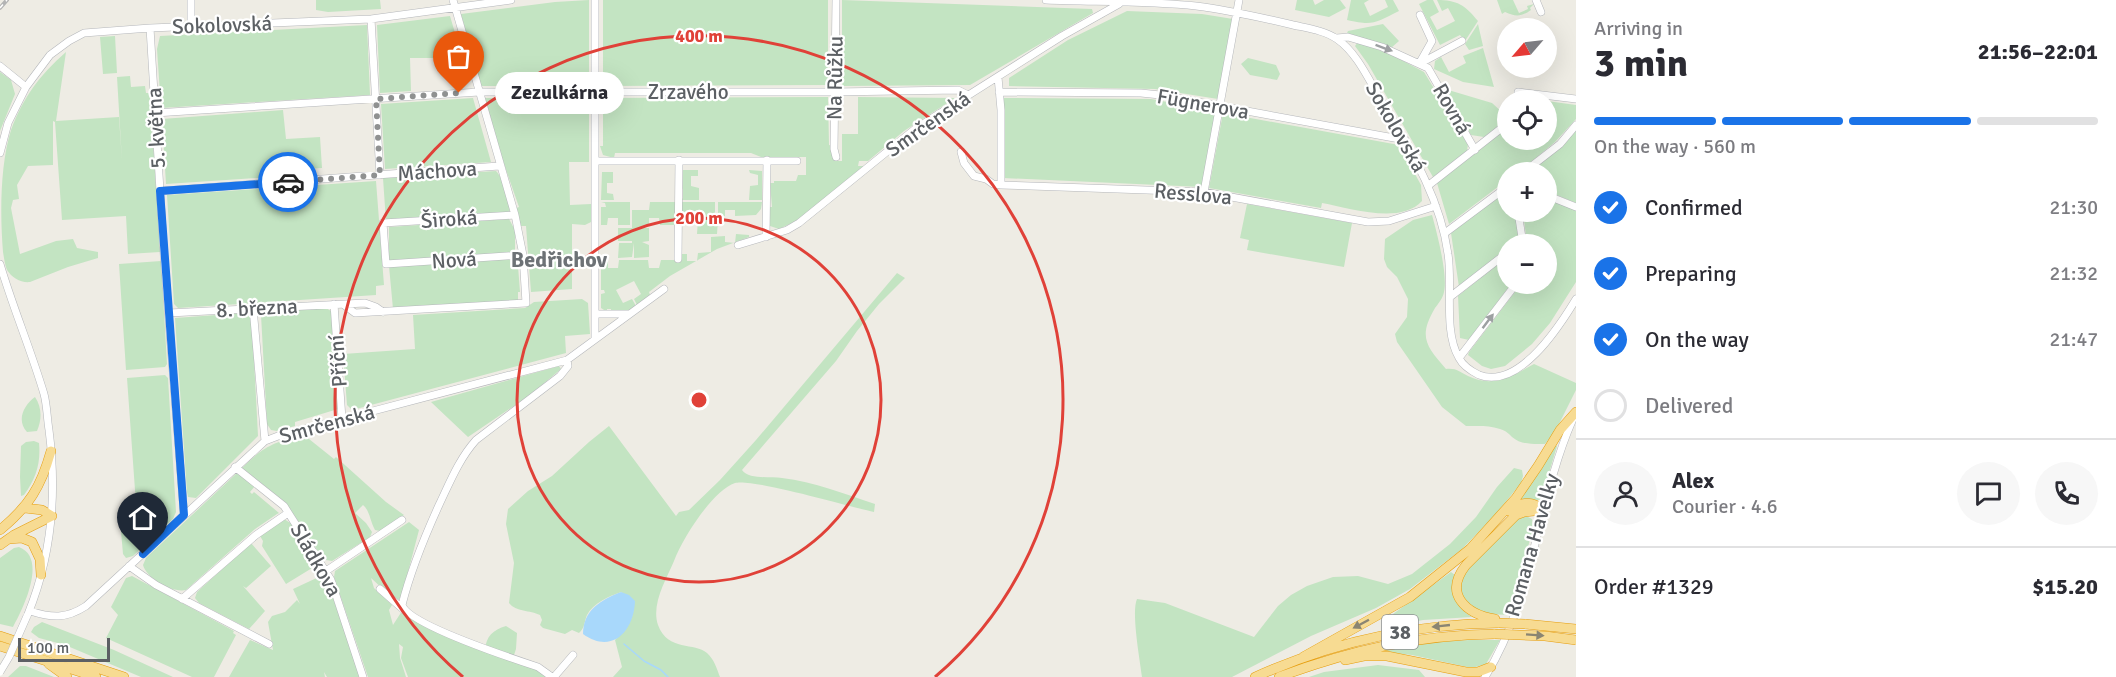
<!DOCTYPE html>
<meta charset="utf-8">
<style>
:root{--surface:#fff;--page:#f7f7f7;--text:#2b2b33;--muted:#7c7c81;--line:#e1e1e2;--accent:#1a73e8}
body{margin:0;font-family:Signika,sans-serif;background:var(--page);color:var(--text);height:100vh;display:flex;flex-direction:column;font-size:22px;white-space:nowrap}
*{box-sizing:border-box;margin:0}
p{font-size:20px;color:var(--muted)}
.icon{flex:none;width:33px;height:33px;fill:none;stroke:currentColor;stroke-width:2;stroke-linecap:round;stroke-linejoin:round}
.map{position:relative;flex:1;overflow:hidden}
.sheet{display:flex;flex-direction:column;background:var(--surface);width:540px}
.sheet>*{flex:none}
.needle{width:39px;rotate:242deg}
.buttons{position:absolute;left:1497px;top:18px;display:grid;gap:12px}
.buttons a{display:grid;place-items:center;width:60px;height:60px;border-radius:50%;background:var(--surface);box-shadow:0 6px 24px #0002;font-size:30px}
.scale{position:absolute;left:18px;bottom:15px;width:92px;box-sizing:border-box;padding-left:6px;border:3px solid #5c6064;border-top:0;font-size:16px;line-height:21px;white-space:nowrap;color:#5c6064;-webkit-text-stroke:4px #fff;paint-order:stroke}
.pin{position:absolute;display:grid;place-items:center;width:51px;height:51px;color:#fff;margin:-62px -26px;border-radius:50% 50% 50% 0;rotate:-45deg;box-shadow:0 0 6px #0007}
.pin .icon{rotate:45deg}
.courier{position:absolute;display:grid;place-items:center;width:60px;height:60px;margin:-30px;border:4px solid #1a73e8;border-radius:50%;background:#fff;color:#222;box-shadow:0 2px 8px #0007}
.bubble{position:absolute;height:42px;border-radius:21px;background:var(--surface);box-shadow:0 6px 24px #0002;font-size:20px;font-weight:700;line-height:42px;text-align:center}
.headline em{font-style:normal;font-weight:700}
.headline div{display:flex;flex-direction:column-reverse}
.headline{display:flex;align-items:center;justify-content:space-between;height:102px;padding:0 18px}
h1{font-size:39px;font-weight:700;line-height:45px}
.bar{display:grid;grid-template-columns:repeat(4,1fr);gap:9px 6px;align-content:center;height:72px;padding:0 18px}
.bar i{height:8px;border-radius:4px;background:var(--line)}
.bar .on{background:var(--accent)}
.bar p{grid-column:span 4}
.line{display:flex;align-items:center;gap:15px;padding:0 18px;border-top:2px solid var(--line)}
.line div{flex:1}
.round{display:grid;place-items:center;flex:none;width:63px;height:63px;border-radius:32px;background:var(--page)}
ol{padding:0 18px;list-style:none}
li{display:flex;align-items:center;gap:18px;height:66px}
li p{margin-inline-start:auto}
li .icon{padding:6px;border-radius:50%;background:var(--accent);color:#fff;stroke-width:4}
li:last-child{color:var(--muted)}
li i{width:33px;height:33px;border:3px solid var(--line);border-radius:50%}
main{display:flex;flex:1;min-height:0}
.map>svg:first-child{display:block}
.green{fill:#c3e4c2}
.water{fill:#a8d8fb}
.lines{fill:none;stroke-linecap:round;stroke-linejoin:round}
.stream{stroke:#a8d8fb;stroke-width:1.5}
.minor-casing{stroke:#b5b7bb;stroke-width:8}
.highway-casing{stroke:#e69d0c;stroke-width:10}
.minor{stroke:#fff;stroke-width:7}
.highway{stroke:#f7db92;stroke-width:9}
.rail-casing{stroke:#b3b4b4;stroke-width:4}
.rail{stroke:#fff;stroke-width:1.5;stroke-dasharray:4.5;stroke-linecap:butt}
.minor-bridge-casing{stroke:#b5b7bb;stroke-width:8;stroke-linecap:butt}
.highway-bridge-casing{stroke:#e69d0c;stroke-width:10;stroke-linecap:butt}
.minor-bridge{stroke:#fff;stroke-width:7}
.highway-bridge{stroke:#f7db92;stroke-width:9}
.oneway{fill:#9da0a2}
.oneway2{fill:#8a8572}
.done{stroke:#8f9191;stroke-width:6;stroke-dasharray:0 10.8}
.route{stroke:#1a73e8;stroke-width:8}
.ring{fill:none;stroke:#e04138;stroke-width:3}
.labels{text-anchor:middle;stroke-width:4.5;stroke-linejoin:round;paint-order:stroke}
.shield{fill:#fff;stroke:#8d9092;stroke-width:1.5}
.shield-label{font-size:20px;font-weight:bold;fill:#5c6064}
.street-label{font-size:21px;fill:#5c6064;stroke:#fff}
.neighbourhood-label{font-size:22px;font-weight:bold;fill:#6d7276;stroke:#fff}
.centre{fill:#e04138;stroke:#fff;stroke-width:3}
.ring-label{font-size:18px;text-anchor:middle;font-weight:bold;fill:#e04138;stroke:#fff;stroke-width:4.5;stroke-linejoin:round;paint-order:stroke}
</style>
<main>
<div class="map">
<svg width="1576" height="677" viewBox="0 0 1576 677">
<rect width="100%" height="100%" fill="#eeece4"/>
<path class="green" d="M316 0H380L381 9 328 12 316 10Z
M589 0V86H481L461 14 555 2Z
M603 0H828V85L603 86Z
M842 0 1092 9 1093 13 970 85 842 86Z
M1297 0H1313L1315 5 1324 0H1340L1346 8 1329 17 1295 10Z
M1351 0H1369L1364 3 1370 16 1388 7 1385 0H1393L1399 11C1375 23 1373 26 1347 20Z
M1427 0H1433L1439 12 1430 17 1437 30 1455 21 1448 8 1442 11 1437 0C1457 0 1465 5 1478 21L1465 41 1460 35 1440 45 1419 4Z
M1497 0H1513L1519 13 1528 9 1527 6 1534 4 1530 8 1531 10C1521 17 1516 17 1505 12L1502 14Z
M1127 11 1202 14 1233 19 1218 99 1155 89 1009 86V78L1068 40Z
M450 16 463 60 437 61 436 58H410L411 91 380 93 377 25Z
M1383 24 1399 41 1391 48 1347 33 1348 31Z
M1478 24 1483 46 1469 50 1465 44Z
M367 25 370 95 161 108 157 49 160 36Z
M115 36 117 73 103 74 100 37Z
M1358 42 1392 55 1424 72 1468 144 1467 151 1433 177 1368 64 1355 46Z
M1483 48 1494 87 1463 82 1434 69 1435 61 1441 57 1449 72 1466 63 1463 56Z
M66 52 56 121 119 117 122 161 117 77 130 76 131 87 145 86 146 93H150L160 252 128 254 126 216 62 220 55 122 53 121V165L28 166 17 185 19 199 13 200 11 208 20 254 56 241 73 239 77 248 98 252V258L68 267 30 282C21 283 12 278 7 270 5 265 4 258 3 252 0 215 0 165 11 130 24 96 39 76 66 52Z
M1248 58 1276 65 1280 74 1277 80 1250 75 1241 64Z
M0 72 11 80 15 94 0 131Z
M1445 89 1492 103 1503 113V123L1484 137 1471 135Z
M828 97 829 145 833 146 836 161H842V134H858V97L955 98 904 131 868 161H859L858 166H865L798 220 779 229 770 226V207H772L770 183H774V181H796L798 175H806V157H761L751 153H615L614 158 603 155 600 146H603V98Z
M473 98 491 162 385 169 381 104Z
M485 98H589V162H569L570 205 591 204V222L585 225 572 224V289L531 292 526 226H521L516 208 519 207 503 161Z
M1003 98 1151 99 1216 111 1202 187 1003 178Z
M1547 101 1576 105V119L1555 142 1530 163 1518 172H1508L1507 180 1449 224 1437 183 1507 128 1508 140H1546Z
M283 110 286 139 320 137 322 168 288 170V176L166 184 162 119Z
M1223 113 1399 145 1421 185 1422 201C1400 225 1350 208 1322 203L1321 208 1209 188Z
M1576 130V203L1547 191 1546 172H1529L1563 146Z
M683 170H698V176H691V186L699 188V200H681L683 198V189L680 188 681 172Z
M749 170 762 171V200H749L750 186 758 185V175L750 173Z
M496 171C503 178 512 203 509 213L386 222 383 178Z
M602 172H613V183H607V193L613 194 614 200H601Z
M376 181 384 285 376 286V295L178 308 174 304 167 195Z
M1507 190 1508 212H1515L1519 238 1511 244H1508L1507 248 1459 287 1451 233Z
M1547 197 1576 209V282L1550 323 1532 344 1505 366 1491 369 1482 366 1468 355 1469 352 1521 284H1546V244H1527L1523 212H1546Z
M601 202H630V225H618V218H608L607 225H601V207H606L605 203Z
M650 202H675V225H660L659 218H649V225L642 228H649V241L642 242 649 245V257L634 258V243L632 257 618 258 619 243H632V241H618V228H632V210H649Z
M682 202H715V218H697V211H687V218L681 219Z
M718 202H762L761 209 756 215 735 216V210H725V216L718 217Z
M1247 204 1352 223 1344 267 1247 250 1249 240 1240 238Z
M1432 215C1437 233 1448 275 1444 292 1443 298 1438 304 1435 308 1418 337 1426 346 1446 369 1457 368 1459 372 1468 376 1493 388 1511 377 1534 364L1576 383V390L1556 430 1545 444C1534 444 1521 445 1512 437 1508 433 1506 431 1500 429 1488 425 1479 426 1466 426L1442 407 1397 342 1395 334 1407 317 1408 299 1397 277 1387 267 1384 259 1385 239 1413 220Z
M509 219 515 230V254L389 262V227Z
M718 219 717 234H697L698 220Z
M736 234 749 235V237L717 249 670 276 649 292 650 295 637 305 634 299 641 294 634 281 616 290 623 303 632 299 636 306 629 312H611V309H607V312L601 308V294L605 293 604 290H601V260L608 261V268H618L619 260H648L649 268H659L661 260H680L681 254H687V261H697L698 253 711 252V237L725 236V242L735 243Z
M1507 257 1508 284H1511L1469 340 1460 338 1458 296Z
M515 258 516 266H518L520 292H518V301L393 309 389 266Z
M161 261 167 364 165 367 126 370 119 264Z
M897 273 905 278 879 304 857 331 836 361 742 470C749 480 771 476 782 478 814 482 845 494 875 504L874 512C850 507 752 478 735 483 713 490 682 539 674 561 666 580 651 604 658 625 668 652 695 642 707 653 714 659 717 669 720 677H613L622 667 615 640C628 628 634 619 634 601L621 592C610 596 593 603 587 615 584 622 585 628 579 633L572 630 565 634 543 628 540 625 542 620 540 615C530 610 516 612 509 603L514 563 506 524 508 509 528 491 552 476 589 442 609 426 676 516 679 512 689 510 720 480 756 440Z
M582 299 588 303 590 334 565 336 566 353 356 409H351L347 405 343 354 415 349 413 315 525 308 534 302Z
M326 308 331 311 332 315 338 409 295 422V426L277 431 271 430 267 424 261 315 266 312Z
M244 313 250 316 252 321 258 436 196 498 188 497 187 492 175 318Z
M559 366 561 369 530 395 468 437 431 402Z
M165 375 168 378 176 512 173 519 133 556 126 558 123 554 120 520 137 518 127 378Z
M35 397C42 407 42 420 37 431L27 432C16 420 24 405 35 397Z
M304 435 334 459 336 457 386 502 404 515 380 531 375 530C370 521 370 511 363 505L355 513 366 523 372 532 370 537 332 561 326 560 321 556 286 503 242 468C264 446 274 442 304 435Z
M34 441 39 443C41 463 36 479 24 495L21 496 20 477 21 446 26 442Z
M1555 445 1557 446 1541 500H1520Z
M1514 468 1522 470 1523 476 1521 483 1495 515 1462 549 1410 589 1376 608 1311 636 1232 677H1142C1140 660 1131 612 1137 599L1165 603 1254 637 1278 606 1291 595 1307 586 1333 577 1358 576 1388 584 1412 574 1450 544 1476 517 1497 487Z
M238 472 255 486 250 492 252 494 254 492 279 513 277 514 255 529 186 590C172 593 147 579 143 565L146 558Z
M1526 516 1532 519 1533 529 1509 615 1488 614 1476 611 1462 596 1460 586 1465 571 1519 518Z
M284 519 292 524 317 565 286 584 262 546 263 541 260 536Z
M409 522 419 530 402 595 397 602 371 578 374 588 392 605 389 610 393 625 402 611 411 618 485 650C486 636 493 630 506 626L517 633 516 649 513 658 552 677H408L401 658 403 647 399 644 400 658 406 677H368L334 577 335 571Z
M251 543 271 566 246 588 243 586 265 611 249 629 199 603 195 598 197 592Z
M19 547C48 558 23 609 13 627L0 624V558L14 548Z
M1451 572 1455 575C1449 593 1457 608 1472 617L1423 620 1397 625 1393 614Z
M323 575 329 586 360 677H327L324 672 325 677H229L250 640 273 650 268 622 272 616 285 612 297 600 300 604 293 589Z
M132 576 234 631 233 633 236 635 214 677H192L106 638 118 615 111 607 126 578Z
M42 622 114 650 173 677H141L65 645 39 638 31 632 34 627Z
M1470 640H1500L1486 664 1472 668 1412 655 1385 652V649L1431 642Z
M1378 665 1419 670 1425 677H1309L1324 672Z
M20 666H26L54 677H8Z"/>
<path class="water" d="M621 592 629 595 635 601C634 631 612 655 583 634 583 610 601 600 621 592Z"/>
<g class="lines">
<path class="stream" d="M624 644 644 661 661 670 668 677"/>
<g class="minor-casing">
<path id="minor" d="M191 0V26
M1046 0C1094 2 1148 1 1196 6 1227 10 1259 17 1289 24 1305 28 1324 30 1337 39 1356 52 1368 78 1379 97 1409 148 1440 196 1448 254 1453 285 1443 331 1459 358 1463 366 1471 371 1479 375 1519 390 1559 327 1576 299
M1536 0 1541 12
M1420 15 1432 41 1419 64 1462 41
M371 19 380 175
M150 28 164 256 184 515
M1337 38 1348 37 1382 47 1428 68 1475 150
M0 66 26 87
M998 77 1001 110V185
M999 92 1141 93 1160 95 1405 140
M1518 92 1576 99
M155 113 479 92H835L958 90 968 95
M961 152 964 163 974 176 986 179 993 184 1001 185 1204 192 1368 222 1389 221 1436 206
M0 153 8 123 26 87 50 55 69 41 84 33 150 28 371 19 511 0
M836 157 834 149 836 0
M595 161H797
M1524 172 1560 144 1576 125
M1429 185 1508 123
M160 191 499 166
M1204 192 1239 0
M1546 195 1576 207
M1518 212 1523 244
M515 215 383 223 386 264 523 255
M1445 233 1508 186
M766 237 767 160
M738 245 787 230 799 223 915 129 1062 36 1119 4
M678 259 679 160
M0 264C13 308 31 350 44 394 47 405 47 418 49 430 57 492 52 555 28 614
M1450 297 1508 252
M334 304 342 419
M344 305 355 313 526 303 523 255 515 215 453 0
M253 308 265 441
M169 313 365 303 376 307 383 312
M596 314H629
M595 339V0
M1459 358 1516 284
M235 467 284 506 331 580 363 677
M129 566 156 585 269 644
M326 571 402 520
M380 589 404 610
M182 599 256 535 288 513
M30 611C52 618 66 619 86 606L265 441 278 436 567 360 664 289
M552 677 538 667C514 659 409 625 402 605 411 569 424 538 439 505 450 482 459 459 476 440L560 376 568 366 567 360
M554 677 573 655
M1485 677C1534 599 1536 503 1573 419"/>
</g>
<g class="highway-casing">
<path id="highway" d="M25 508 42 510 52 516
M1508 511C1520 502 1532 500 1543 510
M0 530C29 506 41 487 51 451
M9 539 22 538 32 542 40 559 41 575
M0 545 14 535 52 516
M1495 619C1466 614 1443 594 1466 565L1516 515 1524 512 1543 510
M1525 624 1576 629
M0 636 124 677
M0 646 96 677
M1303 657 1410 597 1470 549 1516 498 1538 466 1560 430 1576 412
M1345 660 1364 656H1387L1466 672H1478L1491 667
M49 664 67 677
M1255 677C1333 642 1414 624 1499 623
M1279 677C1351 650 1418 635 1495 634"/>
</g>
<use href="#minor" class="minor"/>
<use href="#highway" class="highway"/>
<g class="rail-casing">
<path id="rail" d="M0 8 7 0"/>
</g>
<use href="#rail" class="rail"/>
<g class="minor-bridge-casing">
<path id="minor-bridge" d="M0 672 9 657 27 616"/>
</g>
<g class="highway-bridge-casing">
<path id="highway-bridge" d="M1499 623 1525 624
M1495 634 1545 636 1576 640"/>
</g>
<use href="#minor-bridge" class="minor-bridge"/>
<use href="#highway-bridge" class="highway-bridge"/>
</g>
<defs><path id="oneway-solid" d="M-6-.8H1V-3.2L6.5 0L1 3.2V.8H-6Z" transform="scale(1.5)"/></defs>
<g class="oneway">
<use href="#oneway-solid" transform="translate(1384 48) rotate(20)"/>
<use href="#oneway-solid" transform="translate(1488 321) rotate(-53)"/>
</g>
<g class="oneway2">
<use href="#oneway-solid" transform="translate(1361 624) rotate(152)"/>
<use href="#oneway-solid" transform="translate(1441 626) rotate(174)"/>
<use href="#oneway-solid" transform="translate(1535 635) rotate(4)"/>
</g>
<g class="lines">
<path class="done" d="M288 182 380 175 376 99 459 93"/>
<path class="route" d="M143 554 184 515 160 191 288 182"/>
</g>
<g class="ring">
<circle cx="699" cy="400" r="182"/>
<path d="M463 677A364 364 0 1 1 935 677"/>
</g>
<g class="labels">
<rect class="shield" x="1382" y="615" width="36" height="34" rx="4.5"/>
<g class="shield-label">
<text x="1400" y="639">38</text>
</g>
<g class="street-label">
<text transform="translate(222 25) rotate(-2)" y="7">Sokolovská</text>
<text transform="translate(835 78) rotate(-89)" y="7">Na Růžku</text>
<text x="688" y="99">Zrzavého</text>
<text transform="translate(1203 104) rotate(10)" y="7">Fügnerova</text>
<text transform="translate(1452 109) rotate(60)" y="7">Rovná</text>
<text transform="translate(928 124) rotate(-35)" y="7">Smrčenská</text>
<text transform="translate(1396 127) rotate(60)" y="7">Sokolovská</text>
<text transform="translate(156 128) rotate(-93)" y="7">5. května</text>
<text transform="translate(437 171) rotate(-4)" y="7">Máchova</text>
<text transform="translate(1193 194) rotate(5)" y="7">Resslova</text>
<text transform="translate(449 219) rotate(-4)" y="7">Široká</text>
<text transform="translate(454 260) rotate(-4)" y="7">Nová</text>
<text transform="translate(257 308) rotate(-3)" y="7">8. března</text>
<text transform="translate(338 361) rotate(-94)" y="7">Příční</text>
<text transform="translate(327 424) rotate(-15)" y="7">Smrčenská</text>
<text transform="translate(1532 545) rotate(-74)" y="7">Romana Havelky</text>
<text transform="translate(316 560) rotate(60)" y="7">Sládkova</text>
</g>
<g class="neighbourhood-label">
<text x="559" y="267">Bedřichov</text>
</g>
</g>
<circle cx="699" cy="400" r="9" class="centre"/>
<g class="ring-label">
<text x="699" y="42">400 m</text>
<text x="699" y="224">200 m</text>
</g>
</svg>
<div class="buttons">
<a><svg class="needle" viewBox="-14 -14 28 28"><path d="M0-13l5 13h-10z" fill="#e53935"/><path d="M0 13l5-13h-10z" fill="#7c7c81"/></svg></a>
<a><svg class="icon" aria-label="locate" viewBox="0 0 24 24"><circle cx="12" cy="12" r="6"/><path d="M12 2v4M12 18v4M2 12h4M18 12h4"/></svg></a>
<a>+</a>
<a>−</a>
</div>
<div class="scale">100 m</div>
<div class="pin" style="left:459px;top:93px;background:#ea580c"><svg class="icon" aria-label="bag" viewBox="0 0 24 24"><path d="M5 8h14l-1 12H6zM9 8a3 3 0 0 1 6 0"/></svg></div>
<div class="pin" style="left:143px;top:554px;background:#1f2937"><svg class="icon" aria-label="home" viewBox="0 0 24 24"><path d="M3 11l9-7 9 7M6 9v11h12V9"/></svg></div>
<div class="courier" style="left:288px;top:182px"><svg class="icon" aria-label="car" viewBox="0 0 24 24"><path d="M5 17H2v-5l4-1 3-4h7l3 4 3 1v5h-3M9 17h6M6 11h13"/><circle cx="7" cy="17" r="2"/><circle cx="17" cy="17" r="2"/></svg></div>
<div class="bubble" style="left:495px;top:72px;width:129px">Zezulkárna</div>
</div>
<section class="sheet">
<div class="headline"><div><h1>3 min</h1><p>Arriving in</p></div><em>21:56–22:01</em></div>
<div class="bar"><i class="on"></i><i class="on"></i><i class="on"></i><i></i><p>On the way · 560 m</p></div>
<ol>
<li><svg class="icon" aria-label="check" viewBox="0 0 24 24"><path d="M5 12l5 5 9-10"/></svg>Confirmed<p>21:30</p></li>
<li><svg class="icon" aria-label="check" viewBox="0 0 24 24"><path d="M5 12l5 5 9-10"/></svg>Preparing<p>21:32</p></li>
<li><svg class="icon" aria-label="check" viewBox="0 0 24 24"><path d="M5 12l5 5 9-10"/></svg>On the way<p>21:47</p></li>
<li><i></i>Delivered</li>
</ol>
<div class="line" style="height:108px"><a class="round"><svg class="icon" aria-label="person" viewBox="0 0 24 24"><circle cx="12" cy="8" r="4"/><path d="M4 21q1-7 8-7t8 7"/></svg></a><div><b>Alex</b><p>Courier · 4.6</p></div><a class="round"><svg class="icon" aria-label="chat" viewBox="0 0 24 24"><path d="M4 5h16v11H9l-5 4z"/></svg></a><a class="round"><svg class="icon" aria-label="phone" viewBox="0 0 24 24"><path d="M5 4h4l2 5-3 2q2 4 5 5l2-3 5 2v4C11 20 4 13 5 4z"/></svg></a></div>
<div class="line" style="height:78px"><div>Order #1329</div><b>$15.20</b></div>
</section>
</main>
